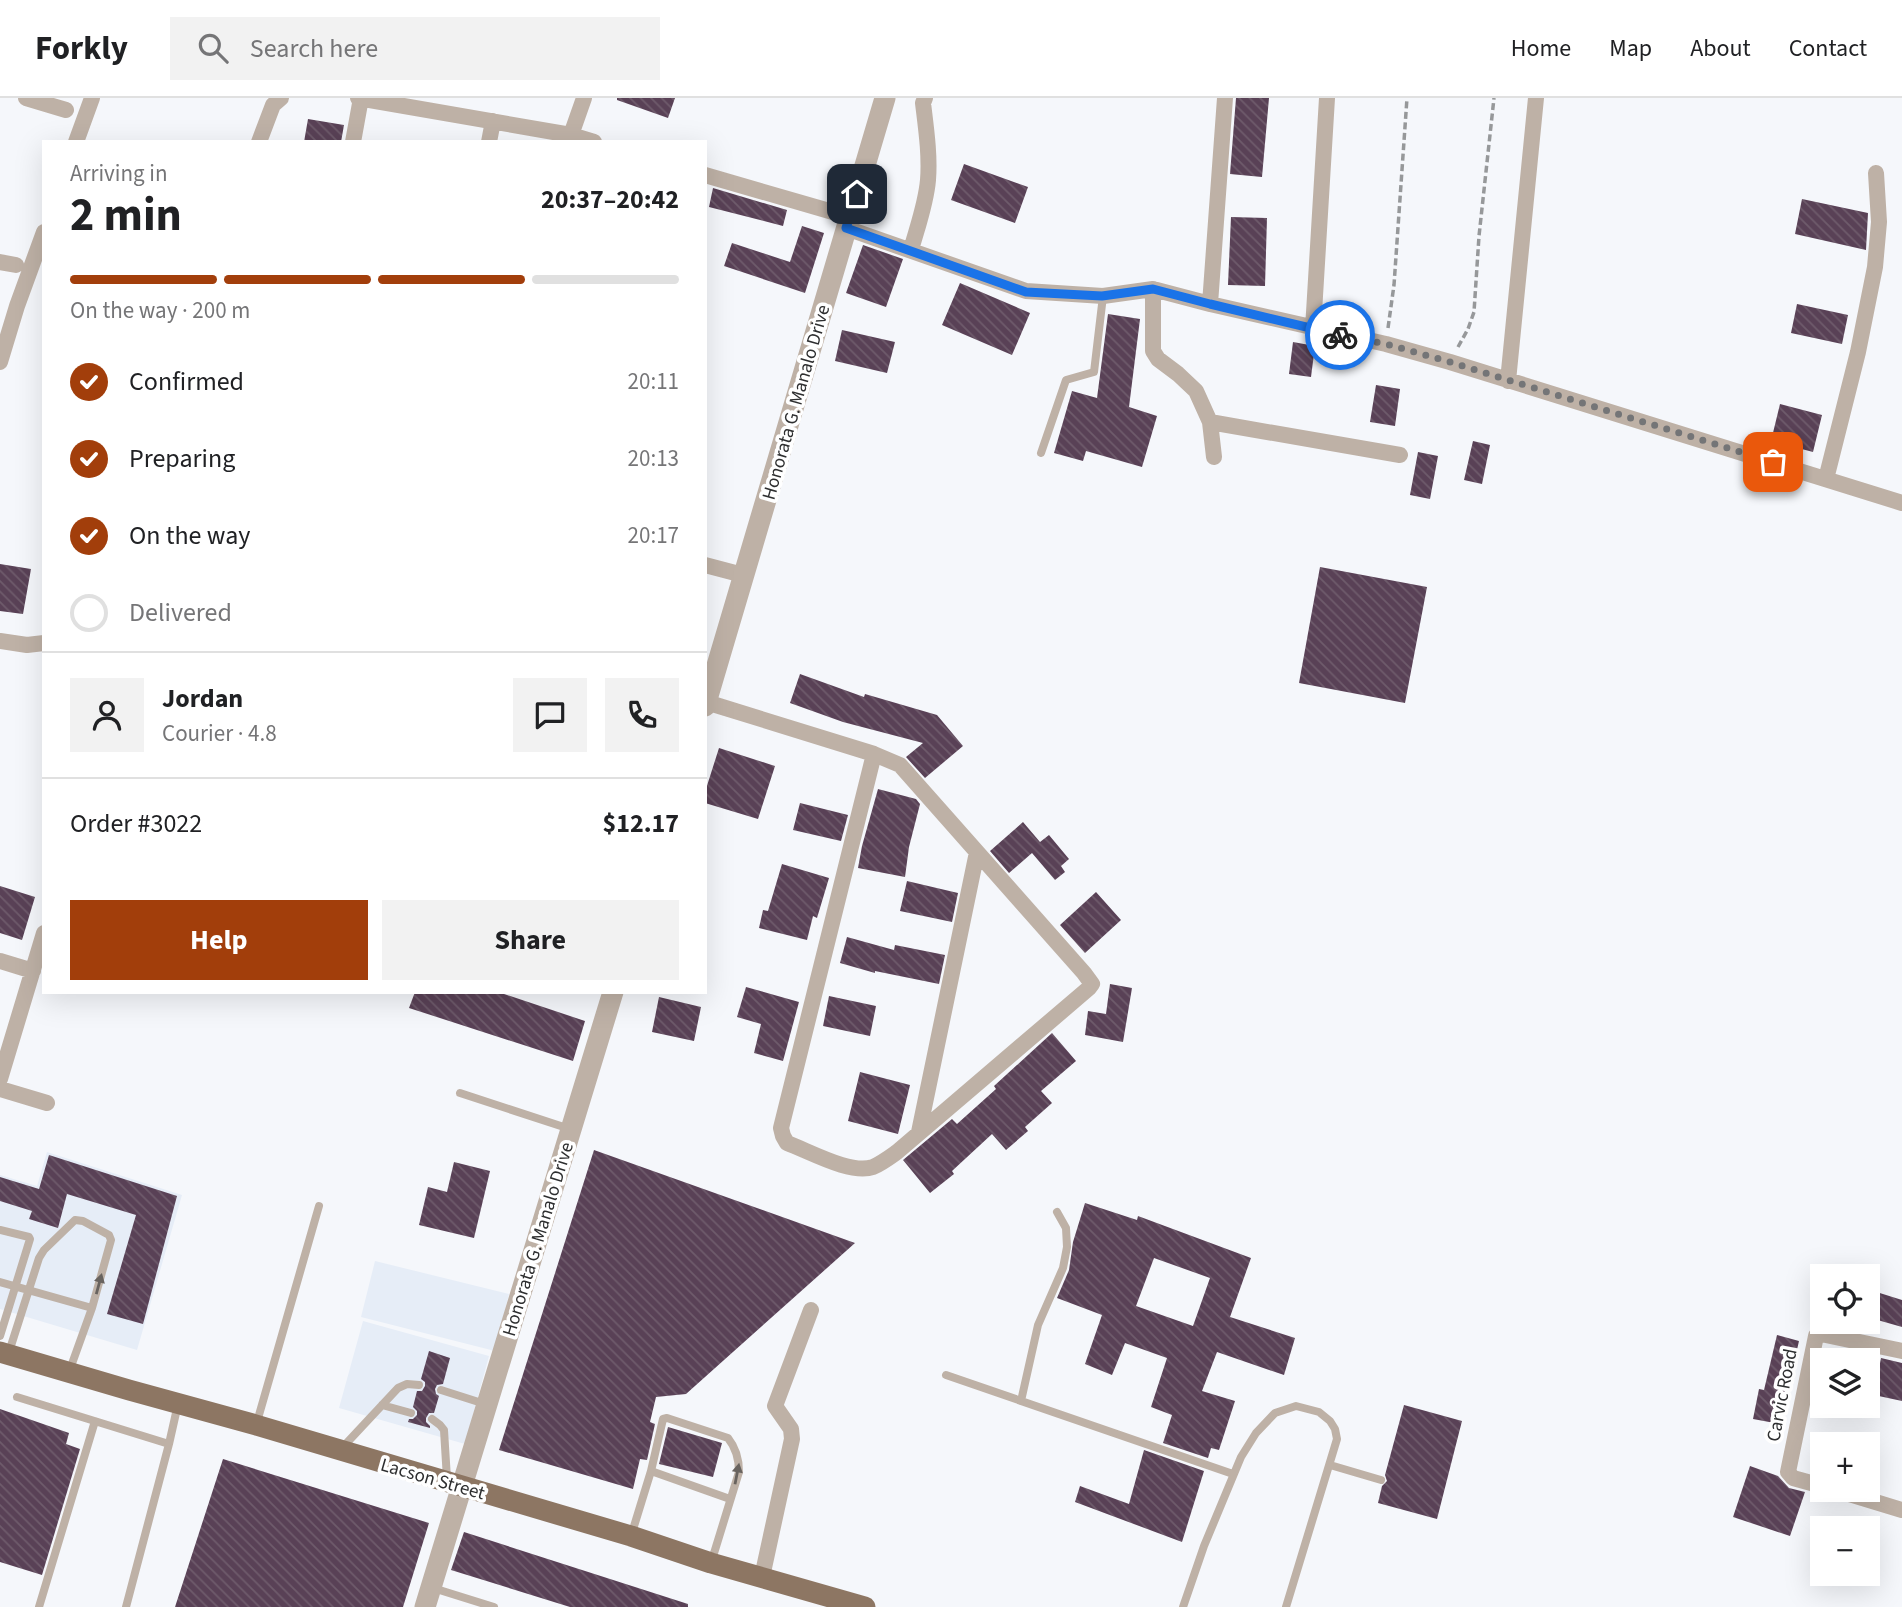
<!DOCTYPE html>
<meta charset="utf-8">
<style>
:root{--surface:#fff;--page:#f2f2f2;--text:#202124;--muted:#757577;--line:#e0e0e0;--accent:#a23e0b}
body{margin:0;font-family:"Source Sans 3",sans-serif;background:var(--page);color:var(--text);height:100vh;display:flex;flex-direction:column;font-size:26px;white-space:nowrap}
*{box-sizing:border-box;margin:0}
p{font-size:23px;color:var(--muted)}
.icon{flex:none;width:38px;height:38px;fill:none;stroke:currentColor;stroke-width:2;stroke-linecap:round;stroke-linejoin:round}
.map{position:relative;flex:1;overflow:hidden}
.details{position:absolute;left:42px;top:42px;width:665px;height:854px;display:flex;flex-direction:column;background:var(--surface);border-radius:0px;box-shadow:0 7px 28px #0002}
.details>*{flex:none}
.controls{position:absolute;left:1810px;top:1166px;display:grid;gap:14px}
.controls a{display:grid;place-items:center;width:70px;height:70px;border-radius:0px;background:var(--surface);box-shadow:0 7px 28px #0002;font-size:35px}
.pin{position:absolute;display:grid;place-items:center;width:60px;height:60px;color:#fff;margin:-30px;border-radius:14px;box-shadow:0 4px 10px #0006}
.courier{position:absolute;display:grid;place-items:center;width:70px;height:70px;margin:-35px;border:5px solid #1a73e8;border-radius:50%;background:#fff;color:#222;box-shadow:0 2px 9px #0007}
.head em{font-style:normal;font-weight:700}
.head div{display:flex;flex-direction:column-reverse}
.head{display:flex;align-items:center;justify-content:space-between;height:119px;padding:0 28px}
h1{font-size:46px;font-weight:700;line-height:52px}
.bar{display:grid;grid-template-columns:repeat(4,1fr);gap:10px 7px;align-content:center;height:84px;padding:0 28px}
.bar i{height:9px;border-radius:5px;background:var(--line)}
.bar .on{background:var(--accent)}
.bar p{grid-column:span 4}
.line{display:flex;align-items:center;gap:18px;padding:0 28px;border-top:2px solid var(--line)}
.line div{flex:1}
.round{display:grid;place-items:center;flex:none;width:74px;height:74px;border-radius:0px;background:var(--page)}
ol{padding:0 28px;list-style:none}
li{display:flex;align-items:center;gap:21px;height:77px}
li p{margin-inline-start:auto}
li .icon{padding:7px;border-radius:50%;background:var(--accent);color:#fff;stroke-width:4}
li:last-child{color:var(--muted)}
li i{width:38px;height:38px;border:4px solid var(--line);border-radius:50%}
.primary-button{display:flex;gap:14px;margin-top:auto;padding:14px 28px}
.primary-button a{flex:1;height:80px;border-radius:0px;background:var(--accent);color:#fff;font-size:28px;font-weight:700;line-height:80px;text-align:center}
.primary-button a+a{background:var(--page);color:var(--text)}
header{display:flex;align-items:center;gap:42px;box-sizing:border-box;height:98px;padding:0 35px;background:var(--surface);border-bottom:2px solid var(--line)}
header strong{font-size:33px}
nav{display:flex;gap:38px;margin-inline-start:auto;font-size:24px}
.search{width:490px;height:63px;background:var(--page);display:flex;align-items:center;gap:18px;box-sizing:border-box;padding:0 24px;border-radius:0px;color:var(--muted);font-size:26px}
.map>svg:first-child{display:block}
.built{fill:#e6edf7}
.building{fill:url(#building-back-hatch);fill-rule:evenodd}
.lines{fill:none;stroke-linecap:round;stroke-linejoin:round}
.path{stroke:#96989a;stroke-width:3.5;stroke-dasharray:7 3.5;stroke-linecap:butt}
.service{stroke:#beb1a6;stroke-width:8}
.minor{stroke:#beb1a6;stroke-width:16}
.tertiary{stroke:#beb1a6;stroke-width:21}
.primary{stroke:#8d7663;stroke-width:21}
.oneway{fill:#68635f}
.done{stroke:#747577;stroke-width:7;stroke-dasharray:0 12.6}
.route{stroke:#1a73e8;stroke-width:9}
.labels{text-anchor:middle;stroke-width:7;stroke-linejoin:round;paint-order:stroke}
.street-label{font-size:19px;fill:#2e2f30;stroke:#fff}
</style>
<header>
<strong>Forkly</strong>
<div class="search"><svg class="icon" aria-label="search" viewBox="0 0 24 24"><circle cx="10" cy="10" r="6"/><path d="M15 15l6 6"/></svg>Search here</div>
<nav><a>Home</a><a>Map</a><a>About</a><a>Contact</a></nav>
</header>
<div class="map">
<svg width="1902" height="1509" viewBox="0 0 1902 1509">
<defs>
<pattern id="building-back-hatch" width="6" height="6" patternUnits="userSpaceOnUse" patternTransform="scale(1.75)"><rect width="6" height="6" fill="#594156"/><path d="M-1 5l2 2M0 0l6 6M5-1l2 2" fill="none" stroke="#6e5b6b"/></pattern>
</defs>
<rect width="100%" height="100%" fill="#f5f7fb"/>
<path class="built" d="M47 1054 182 1097 137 1252 0 1211V1077L37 1088Z
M375 1163 509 1196 495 1253 361 1219Z
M363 1223 489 1258 465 1346 339 1310Z"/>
<path class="building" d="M617 0H675L668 20 617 2Z
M1236 0H1269L1262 79 1230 76Z
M308 21 344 27 341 44H304Z
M964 66 1028 89 1015 125 951 102Z
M713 90 787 112 783 128 709 109Z
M1802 101 1868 115 1866 152 1795 136Z
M1231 119 1267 120 1265 188 1228 187Z
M802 128 824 135 805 195 724 168 732 145 790 164Z
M863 147 903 161 886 209 846 195Z
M960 185 1030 215 1012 257 942 227Z
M1797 206 1848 217 1842 246 1791 235Z
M1108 216 1140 221 1129 309 1157 318 1142 369 1086 353 1083 363 1054 355 1072 293 1097 300Z
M842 232 895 244 887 275 835 263Z
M1293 244 1315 248 1311 279 1289 276Z
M1376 287 1400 291 1395 328 1370 324Z
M1780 306 1822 317 1813 354 1771 343Z
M1473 343 1490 347 1482 386 1464 382Z
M1418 354 1438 358 1430 401 1410 397Z
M0 466 31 471 23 516 0 513Z
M1320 469 1427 489 1405 605 1299 585Z
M800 576 864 599 865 596 937 617 963 648 925 680 906 659 923 645 843 624 790 605Z
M719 650 775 668 758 721 705 705V694Z
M878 691 916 701 920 706 909 749 905 779 858 770 862 748Z
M800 705 848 717 841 743 793 732Z
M1023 724 1040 744 1049 737 1069 761 1061 768 1065 774 1055 782 1032 755 1009 775 990 753Z
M782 766 829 780 817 820 813 818 807 842 759 830 763 812 768 813Z
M907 783 958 795 952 824 900 813Z
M0 788 35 799 22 842 0 835Z
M1096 794 1121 822 1085 855 1060 827Z
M847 839 894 852 895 847 945 857 939 886 875 873V875L840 865Z
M1110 886 1132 890 1123 944 1085 937 1088 913 1106 916Z
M746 889 799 904 783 963 754 955 761 926 737 919Z
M415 894H498L585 923 573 963 409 910Z
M829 898 876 908 870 938 823 928Z
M659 899 701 909 694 943 652 934Z
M1052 935 1076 963 1041 993 1052 1005 1025 1029 1028 1033 1006 1052 992 1036 952 1073 954 1076 930 1095 903 1062 952 1021 957 1026 996 991 994 988Z
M860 974 910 987 898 1036 848 1023Z
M594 1052 855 1145 686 1296 656 1299 650 1324 655 1326 647 1362 640 1361 633 1391 499 1352Z
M49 1057 177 1098 143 1226 107 1216 136 1117 67 1096 58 1130 29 1121 32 1113 0 1103V1079L39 1091Z
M454 1064 490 1073 474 1140 419 1127 428 1089 447 1094Z
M1085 1105 1137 1122 1138 1118 1251 1160 1230 1219 1295 1240 1284 1277 1217 1254 1202 1293 1235 1303 1219 1352 1211 1350 1208 1360 1163 1345 1172 1317 1151 1309 1167 1260 1125 1245 1112 1277 1085 1266 1102 1217 1057 1200 1069 1172 1073 1144ZM1154 1160 1210 1180 1193 1228 1136 1208Z
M1867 1191 1902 1202V1229L1867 1219Z
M1777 1237 1799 1243 1788 1291H1786L1780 1326 1753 1321 1759 1291 1764 1292Z
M429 1253 450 1260 443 1286 437 1287 435 1291 436 1296 439 1298 434 1315H429L426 1320V1324L430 1328V1330L408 1324 409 1321H413L417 1317V1313L413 1309 417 1293H422L425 1288V1284L421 1281Z
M1881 1260 1902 1265V1303L1874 1297Z
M1404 1307 1462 1323 1437 1421 1378 1405 1382 1388 1387 1383 1385 1377Z
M0 1311 69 1335 66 1346 80 1351 42 1477 0 1464Z
M668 1329 722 1345 713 1379 659 1366Z
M1144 1352 1204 1373 1182 1444 1075 1404 1080 1388 1129 1406Z
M223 1361 429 1425 403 1509H175Z
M1750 1368 1778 1378 1789 1390 1805 1394 1790 1438 1733 1419Z
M464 1434 688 1506V1509H570L451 1472Z"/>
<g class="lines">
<path class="path" d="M1388 230 1394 187 1407 0
M1458 249 1468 231 1474 214 1479 138 1494 0"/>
<path class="service" d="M1041 355 1066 282 1094 274 1103 198
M460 995 570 1031
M0 1132 29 1139 30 1141 0 1238
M0 1184 92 1210
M9 1254 39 1160 44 1152 75 1122 83 1123 109 1137 111 1142 92 1210 69 1274
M946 1277 1233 1376
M441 1292 485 1306
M17 1299 169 1346
M1021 1303 1038 1227 1063 1170 1067 1149 1066 1130 1057 1114
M382 1307 411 1315
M432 1321 440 1327 444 1332 447 1381
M257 1324 319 1108
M342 1350 398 1290 407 1286 419 1287
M1330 1367 1381 1382
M651 1373 730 1401
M631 1438 651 1373 663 1321 667 1320 728 1340C736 1350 739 1361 739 1374L711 1465
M433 1490 494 1509
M39 1509 95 1323
M126 1509 169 1346 178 1306
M1183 1509 1204 1448 1241 1359 1256 1335 1275 1315 1296 1308 1319 1314 1330 1323 1335 1331 1337 1341 1286 1509"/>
<path class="minor" d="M26 0 66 12
M358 0 571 37 594 44
M1225 0 1210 206 1386 246 1450 264 1902 405
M571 37 584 0
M76 44 92 0
M259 44 273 7 281 0
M353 44 361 0
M489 44 493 23
M705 77 850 119
M846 130 1026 193 1103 198 1153 191 1210 206
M911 152C917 130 926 106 928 82 930 57 926 30 923 5L925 0
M0 164 16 167
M1153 191V253L1158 261 1178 276 1196 293 1210 324 1214 359
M1313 231 1327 0
M0 264 17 208 44 134
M1508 283 1536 0
M1210 324 1400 357
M1826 381 1858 254 1875 169 1879 124 1876 75
M705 467 743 477
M0 543 27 547 44 545
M706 604 874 656 900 667 1084 875 1092 886 1089 890 897 1054C890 1059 882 1065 873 1069 851 1077 809 1053 787 1045L783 1038 781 1030 874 656
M0 863 33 873
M0 981 44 835
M0 991 47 1005
M919 1034 977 754
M1822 1388 1793 1380 1788 1374 1816 1238 1821 1236 1902 1253
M1833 1391 1902 1412
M762 1479 792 1341 791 1331 775 1308 811 1212"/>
<path class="tertiary" d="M705 608 885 0
M425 1509 613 894"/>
<path class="primary" d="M0 1254 129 1292 256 1327 631 1438 711 1465 865 1509"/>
</g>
<defs><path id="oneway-solid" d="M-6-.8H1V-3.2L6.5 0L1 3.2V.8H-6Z" transform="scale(1.75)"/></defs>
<g class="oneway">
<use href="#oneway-solid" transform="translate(99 1186) rotate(-75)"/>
<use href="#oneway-solid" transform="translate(737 1376) rotate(-79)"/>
</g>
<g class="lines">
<path class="done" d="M1340 237 1386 246 1450 264 1773 364"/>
<path class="route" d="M857 96 846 130 1026 194 1102 198 1153 191 1210 206 1340 237"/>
</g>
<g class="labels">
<g class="street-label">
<text transform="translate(795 304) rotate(-74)" y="7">Honorata G. Manalo Drive</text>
<text transform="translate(537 1141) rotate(-73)" y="7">Honorata G. Manalo Drive</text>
<text transform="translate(1781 1297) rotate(-79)" y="7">Carvic Road</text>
<text transform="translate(433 1380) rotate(16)" y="7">Lacson Street</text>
</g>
</g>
</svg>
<div class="controls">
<a><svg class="icon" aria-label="locate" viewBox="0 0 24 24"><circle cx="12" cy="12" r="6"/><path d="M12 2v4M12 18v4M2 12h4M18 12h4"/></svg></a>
<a><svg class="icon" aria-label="layers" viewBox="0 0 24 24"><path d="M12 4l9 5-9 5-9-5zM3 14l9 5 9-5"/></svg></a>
<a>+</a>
<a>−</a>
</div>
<div class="pin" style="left:1773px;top:364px;background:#ea580c"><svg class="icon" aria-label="bag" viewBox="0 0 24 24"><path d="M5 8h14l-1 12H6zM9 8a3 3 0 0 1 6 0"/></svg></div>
<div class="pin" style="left:857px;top:96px;background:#1f2937"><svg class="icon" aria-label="home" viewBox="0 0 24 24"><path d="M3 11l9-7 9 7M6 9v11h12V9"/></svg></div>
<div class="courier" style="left:1340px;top:237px"><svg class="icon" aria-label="bike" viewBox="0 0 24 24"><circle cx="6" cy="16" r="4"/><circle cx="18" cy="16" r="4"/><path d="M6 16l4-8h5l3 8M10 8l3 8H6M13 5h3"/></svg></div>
<section class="details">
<div class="head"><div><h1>2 min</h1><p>Arriving in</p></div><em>20:37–20:42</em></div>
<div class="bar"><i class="on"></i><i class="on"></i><i class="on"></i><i></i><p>On the way · 200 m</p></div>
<ol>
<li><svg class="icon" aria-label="check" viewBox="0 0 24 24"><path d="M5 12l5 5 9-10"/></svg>Confirmed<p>20:11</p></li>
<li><svg class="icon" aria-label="check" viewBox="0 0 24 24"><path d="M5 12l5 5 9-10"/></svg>Preparing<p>20:13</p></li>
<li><svg class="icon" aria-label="check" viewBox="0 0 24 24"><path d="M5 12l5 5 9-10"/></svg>On the way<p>20:17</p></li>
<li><i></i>Delivered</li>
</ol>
<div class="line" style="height:126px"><a class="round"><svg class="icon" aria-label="person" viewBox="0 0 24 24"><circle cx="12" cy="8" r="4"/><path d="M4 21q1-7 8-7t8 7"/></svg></a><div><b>Jordan</b><p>Courier · 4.8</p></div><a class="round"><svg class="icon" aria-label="chat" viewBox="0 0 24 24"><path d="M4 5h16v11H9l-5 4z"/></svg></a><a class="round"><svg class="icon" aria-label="phone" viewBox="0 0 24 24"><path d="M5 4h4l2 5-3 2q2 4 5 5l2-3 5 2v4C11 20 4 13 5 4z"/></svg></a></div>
<div class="line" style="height:91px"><div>Order #3022</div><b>$12.17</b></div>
<div class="primary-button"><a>Help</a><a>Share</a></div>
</section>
</div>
